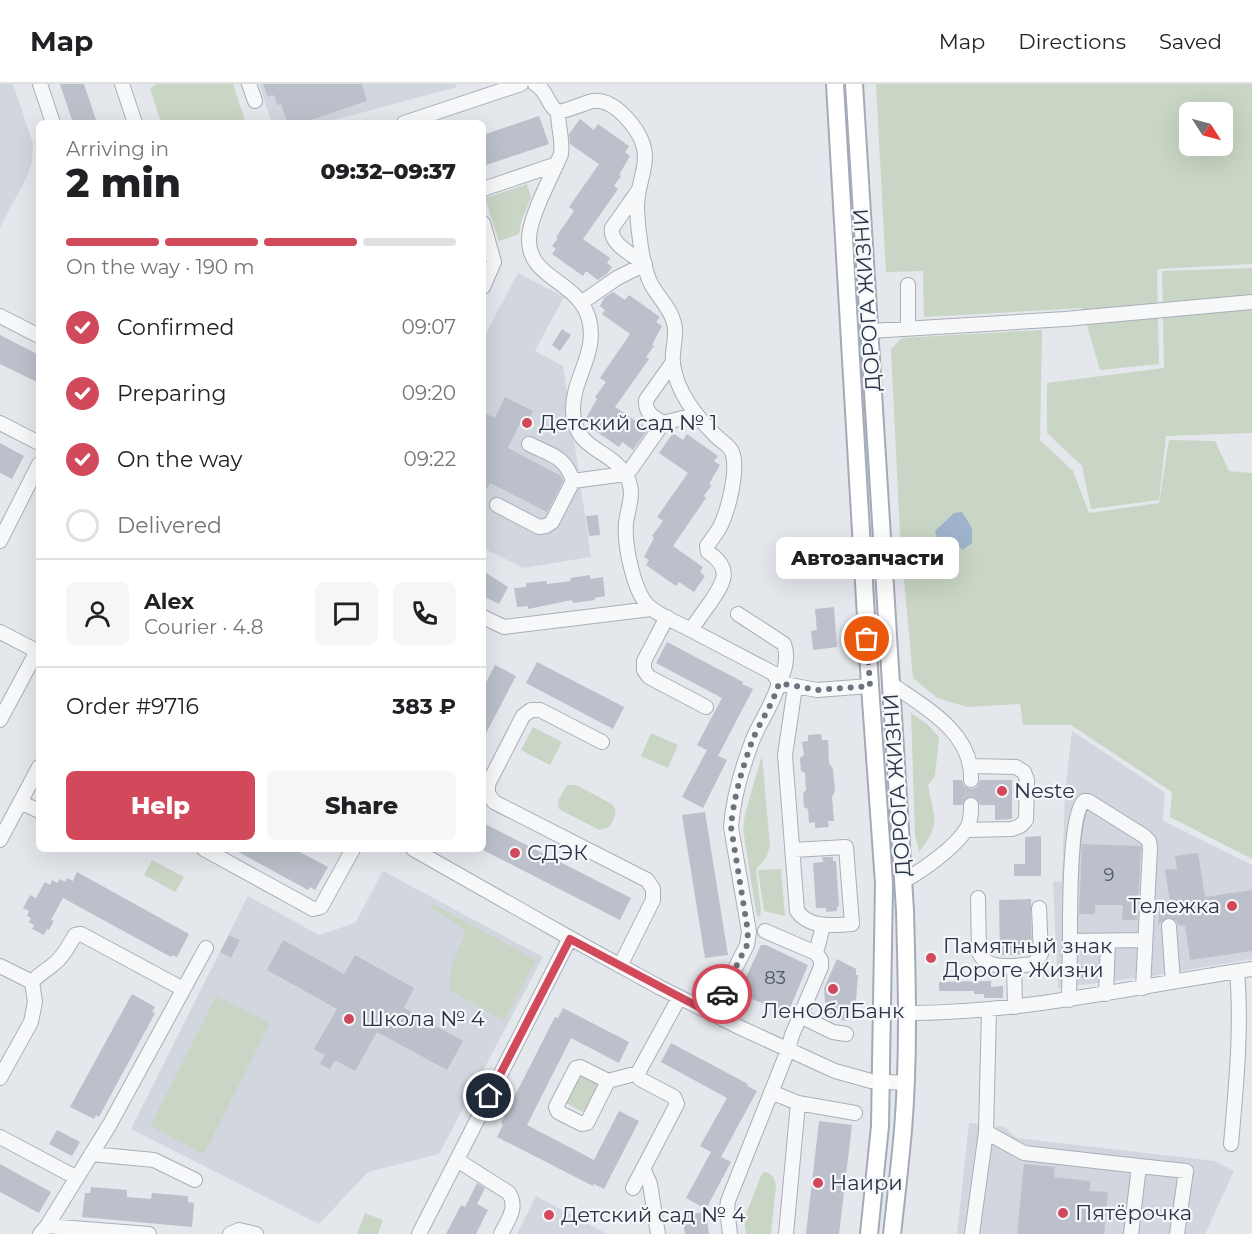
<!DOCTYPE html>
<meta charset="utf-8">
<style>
:root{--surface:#fff;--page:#f6f6f6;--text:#202124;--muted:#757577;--line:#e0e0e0;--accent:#d1495b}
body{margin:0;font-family:Montserrat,sans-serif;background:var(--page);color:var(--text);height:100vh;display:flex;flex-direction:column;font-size:22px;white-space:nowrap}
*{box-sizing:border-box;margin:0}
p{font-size:20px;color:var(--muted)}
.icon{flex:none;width:33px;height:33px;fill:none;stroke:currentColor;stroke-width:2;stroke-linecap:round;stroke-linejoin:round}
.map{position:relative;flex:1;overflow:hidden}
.side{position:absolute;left:36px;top:36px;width:450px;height:732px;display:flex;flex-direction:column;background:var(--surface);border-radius:9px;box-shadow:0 6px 24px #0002}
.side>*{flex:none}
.needle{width:39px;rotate:126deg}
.tools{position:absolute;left:1179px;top:18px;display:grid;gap:12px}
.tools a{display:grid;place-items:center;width:54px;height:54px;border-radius:9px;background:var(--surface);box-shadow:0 6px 24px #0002;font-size:30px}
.pin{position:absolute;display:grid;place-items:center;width:51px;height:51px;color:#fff;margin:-26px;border:3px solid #fff;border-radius:50%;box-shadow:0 2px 6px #0007}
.courier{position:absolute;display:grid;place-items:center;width:60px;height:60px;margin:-30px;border:4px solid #d1495b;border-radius:50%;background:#fff;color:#222;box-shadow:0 2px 8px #0007}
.bubble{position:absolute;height:42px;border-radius:9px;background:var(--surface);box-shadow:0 6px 24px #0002;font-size:20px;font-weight:800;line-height:42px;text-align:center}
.summary em{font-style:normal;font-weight:800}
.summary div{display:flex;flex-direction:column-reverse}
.summary{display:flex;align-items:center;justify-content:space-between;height:102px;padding:0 30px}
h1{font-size:39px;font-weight:800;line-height:45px}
.bar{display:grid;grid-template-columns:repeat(4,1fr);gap:9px 6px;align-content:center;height:72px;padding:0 30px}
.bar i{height:8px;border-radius:4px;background:var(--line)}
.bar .current{background:var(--accent)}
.bar p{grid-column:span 4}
.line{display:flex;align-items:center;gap:15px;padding:0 30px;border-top:2px solid var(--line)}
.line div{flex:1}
.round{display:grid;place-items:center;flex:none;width:63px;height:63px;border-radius:9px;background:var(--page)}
ol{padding:0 30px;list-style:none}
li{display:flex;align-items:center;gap:18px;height:66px}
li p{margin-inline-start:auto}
li .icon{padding:6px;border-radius:50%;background:var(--accent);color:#fff;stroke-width:4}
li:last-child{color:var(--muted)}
li i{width:33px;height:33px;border:3px solid var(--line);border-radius:50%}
.primary-button{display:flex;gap:12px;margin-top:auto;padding:12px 30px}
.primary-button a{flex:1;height:69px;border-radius:9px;background:var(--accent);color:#fff;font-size:24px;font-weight:800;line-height:69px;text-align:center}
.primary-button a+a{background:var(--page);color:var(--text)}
header{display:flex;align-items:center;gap:36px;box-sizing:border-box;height:84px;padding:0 30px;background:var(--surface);border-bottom:2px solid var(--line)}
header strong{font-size:28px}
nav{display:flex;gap:33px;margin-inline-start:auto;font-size:21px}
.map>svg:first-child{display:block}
.built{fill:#d2d6de}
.green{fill:#c9d6c5;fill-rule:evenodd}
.water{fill:#9fb4cc}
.building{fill:#bbc0ca}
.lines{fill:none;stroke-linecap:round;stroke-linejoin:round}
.minor-tunnel{stroke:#bfc3cb;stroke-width:14;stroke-dasharray:14 7;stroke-linecap:butt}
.minor-casing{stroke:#a9aeb7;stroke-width:16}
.major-casing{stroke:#a3abb8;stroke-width:20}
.minor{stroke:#f7f8fa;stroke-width:14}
.major{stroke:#fff;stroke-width:16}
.done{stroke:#6c737f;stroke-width:6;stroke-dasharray:0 10.8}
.route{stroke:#d1495b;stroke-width:8}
.poi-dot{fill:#d1495b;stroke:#f4f6f9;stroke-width:2}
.labels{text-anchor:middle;stroke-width:4.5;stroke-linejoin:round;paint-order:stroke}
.number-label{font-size:18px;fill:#4f5766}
.street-label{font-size:21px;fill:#2b3445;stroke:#f4f6f9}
.poi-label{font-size:21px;fill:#2b3445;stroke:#f4f6f9;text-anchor:start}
</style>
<header>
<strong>Map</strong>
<nav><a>Map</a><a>Directions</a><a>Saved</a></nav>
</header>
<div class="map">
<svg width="1252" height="1150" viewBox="0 0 1252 1150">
<rect width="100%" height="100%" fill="#e4e7ec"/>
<path class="built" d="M0 0H13L33 60 32 77 27 93 0 143Z
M259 0H456L457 3 323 39H272Z
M518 189 564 213 535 267 563 282 591 473 523 484 483 464V255Z
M1072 647 1165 709 1163 737 1252 781V875L1151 892 1058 904 1053 798 1062 797 1065 708Z
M383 787 543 873 439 1070 368 1088 319 1140 131 1045 248 812 319 851 355 839Z
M969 1039 1005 1043 1017 1054 1025 1055 1215 1077 1234 1087 1205 1150H957Z
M536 1112 607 1150H517Z"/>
<path class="green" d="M157 0H233L246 39H161L150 4Z
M876 0H1252V180L1157 185 1159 280 1100 286 1082 224 924 233 923 187 886 188ZM1190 28H1222V62H1190Z
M527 100 531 114 521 138 519 150 499 157 485 114Z
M1252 184V349L1166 352 1159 416 1091 425 1082 382 1047 349V299L1164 284 1162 187Z
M1042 246 1040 356 1073 387 1089 429 1159 419 1169 356 1215 357 1229 387 1252 389V775L1170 733 1172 708 1071 641H1023L1020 620 968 623 937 614 913 594 900 451 891 265 902 254Z
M911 629 927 640 939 653 935 692 928 701C934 736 942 738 919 768L915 751Z
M533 643 562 658 550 681 521 666Z
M651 649 678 661 668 684 641 672Z
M762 671 770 762 766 774 756 785 761 827 760 832H758L756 828 743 745 745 730Z
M567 701H576L612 720C619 728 614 735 609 743L599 746 559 725 558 717Z
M152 776 184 793 175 808 144 791Z
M781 785 785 832 764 827 758 786Z
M433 820 536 876 504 937 450 906C449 883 455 871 465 852L463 844 431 824Z
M216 912 270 939 204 1070 150 1042Z
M580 987 603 999 587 1030 564 1018Z
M764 1088C773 1090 775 1094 776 1102L771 1150H746L744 1135 761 1092Z
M365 1129 383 1136 378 1150H357Z"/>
<path class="water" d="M962 428 972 444V459L962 466 953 454 938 457 935 447 954 429Z"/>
<path class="building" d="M60 0H84L97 39H73Z
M263 0H362L367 17 302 39H288L281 20 277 21 274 11 268 13Z
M539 32 549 60 483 82V51Z
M580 35 594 46 598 40 629 62 625 68 630 72 619 91 621 92 614 102 618 105 583 155 610 174 607 179 612 183 607 190 598 196 586 187 583 192 552 170 556 165 552 162 558 154 556 153 574 127 569 123 599 80 570 60 569 50Z
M613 208 625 216 629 211 660 233 656 238 662 242 652 261 654 262 646 273 649 275 615 323 648 345 633 366 622 358 619 363 588 342 591 337 586 334 597 315 595 313 606 298 600 294 630 250 602 230 605 226 600 222 604 214Z
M562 245 571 251 560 267 552 261Z
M0 251 39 271V299L0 280Z
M505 313 533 327 524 344 519 341 508 364 561 392 563 397 547 428 490 399 483 412V328L495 334Z
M673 349 683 356 687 350 718 372 714 377 720 381 709 400 712 401 704 412 706 414 673 462 703 483 700 488 705 492 694 508 679 498 676 502 646 481 649 476 644 473 654 454 652 452 663 437 657 433 688 389 659 369Z
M0 359 24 372 12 395 0 389Z
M598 431 600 451 589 452 586 432Z
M483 487 508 503 499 520 483 512Z
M590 491V495L603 493 605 512 595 514V516L573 519 572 516 528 525V522L517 523 514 504 526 503V499L547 497V500L571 497 570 494Z
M834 523 837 563 813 566 811 547 817 546 815 525Z
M667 558 743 598 742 600 753 605 718 672 727 676 703 724 682 713 707 666 697 661 722 614 656 579Z
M537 578 624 623 613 645 526 599Z
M495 581 516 592 483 655V604Z
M821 650 822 656H828L829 679 833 685 835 707 832 713 834 737H828L829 743 815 744V738L809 739 808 725 804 723 803 709 806 706 805 689 801 687 800 674 804 671 802 658 808 657V651Z
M953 696H962L964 702 971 705 977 703 980 696H1012V735L995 736V721H980L978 716 972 712 966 714 962 721H953Z
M705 728 728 871 705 874 682 731Z
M483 739 631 814 620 836 483 766Z
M1041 752V792H1014V780H1025V753Z
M1082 760 1141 762 1137 836H1122L1123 821H1095V830H1079Z
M233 765H294L328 783 315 806 310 803 308 806Z
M1198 769 1205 813 1252 806V867L1190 876 1185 842 1178 841 1176 837 1169 833 1158 840 1160 822 1171 823 1165 786 1177 785 1175 772Z
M822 773H833V777H836L839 822 837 823V827L826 828V824H816L813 779 823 778Z
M77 788 189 850 177 873 172 871 171 873 63 814 51 836 54 837 49 846 47 845 44 851 32 845 34 841 29 838 31 834 27 832 29 827 23 824 30 811 36 814 45 798 50 801 52 796 57 799 60 795 65 798 67 794 73 797Z
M1031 815 1032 868 1030 870 1000 871 999 816Z
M229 851 240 856 231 874 220 868Z
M283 856 344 890 355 871 414 904 404 924 463 957 447 986 377 948 355 987 335 976 330 985 320 980 325 971 314 965 337 925 267 886Z
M761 861H766L808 881 788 929 744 912 741 909V904Z
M837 875 856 885V891H858L855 929 847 937 841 936 830 931V922L826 923 825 918 824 904Z
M1098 881V893L1079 894V882Z
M991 897V903L1003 902V914H984V910H974V907H939V898Z
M132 910 155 923 152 928 155 929 99 1033 96 1031 94 1035 70 1023Z
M563 924 629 958 619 979 571 954 527 1041 594 1076 619 1027 639 1037 604 1105 594 1100 593 1102 497 1053 503 1041 501 1039 555 933 558 934Z
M671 959 748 1000 747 1002 757 1007 721 1073 731 1078 706 1125 686 1114 711 1068 700 1062 727 1014 661 978Z
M819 1037 852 1041 839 1150H806Z
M57 1046 80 1058 72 1072 49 1060Z
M0 1080 51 1108 39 1129 0 1108Z
M1024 1080 1055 1083 1054 1093 1090 1097V1107L1108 1108 1104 1150H1017Z
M477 1099 485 1104 477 1120 488 1126 476 1150H446L461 1121 465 1123Z
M91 1103 127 1106V1113L151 1115 152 1109 188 1112V1118L194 1119 192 1143 82 1133 85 1109H90Z
M706 1128 709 1150H685L682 1131Z"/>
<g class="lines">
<path class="minor-tunnel" d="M971 721V696"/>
<g class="minor-casing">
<path id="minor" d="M40 0 53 39
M122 0 135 39
M249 0 255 17
M535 0C548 7 547 21 558 28 570 26 581 20 593 17 610 14 627 33 636 46 656 76 636 95 637 125 638 146 642 182 651 200 658 213 671 225 674 239 678 253 671 266 673 280 677 309 696 332 716 352 721 357 730 362 732 368 739 385 728 427 720 443 716 450 711 456 707 462L708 468C733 485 724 498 710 519 703 528 697 537 691 546L773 589 779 599C773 620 761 636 753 655 743 681 733 715 731 743L749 848 747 861 712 930
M558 28C558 43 563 56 561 70 552 92 529 133 529 155 528 195 578 196 589 235 598 270 572 294 573 327 575 367 609 364 626 391 636 409 628 422 626 439 624 460 634 512 651 524 662 533 678 539 691 546
M404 39 521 0
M483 105 557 80
M483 139 494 178 483 203
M581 219 617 194 645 180C633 171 609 160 612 144L638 107
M0 232 39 252
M908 245V201
M870 247 1065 235 1252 218
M673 278 646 316C645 329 653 333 663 339L695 331
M0 339 39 359
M573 397 625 390 631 385 663 339
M497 421 539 443 546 442 552 438 573 397C565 372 551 371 529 360
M0 457 39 380
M738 530 784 560C789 574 785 587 779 599L817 606 870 602
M483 533 504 543 651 525
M667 533 644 577V586L649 593 706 623
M0 548 39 568
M890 599C924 623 973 648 971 696
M0 636 37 567
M602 658 540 626H531L523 632 488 700V710L494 718 647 796 653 805V816L620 882
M20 718 39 727
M966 746 1012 745 1020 742 1026 736 1027 696 1024 688 1016 683 972 682
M0 756 39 683
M204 765 313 825 321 823 353 765
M413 765 570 854 659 903 741 944 835 987 871 997 905 999
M793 766 846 763 852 840C833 841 810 845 797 827L785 671 795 603
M903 797C922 787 956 763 967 744 971 737 971 729 971 721
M978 814 979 869C986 883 1000 882 1014 882L1015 923
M1169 842 1173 898
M816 869 823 842
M0 882 32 898 35 918 31 938 0 994
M1014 882 1034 880 1041 870 1039 824
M32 898C39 890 47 886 55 879 64 872 69 861 75 851L81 850 183 905
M1143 904 1150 764 1149 757 1144 752 1088 717H1084C1069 730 1070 834 1070 857L1145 856
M1106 910 1108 857
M1069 916 1070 857
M908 929C1024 929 1137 902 1252 885
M800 932 833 948 846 950
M608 997 587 1039 582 1040 558 1028 556 1023 576 984 580 983 608 997 638 989
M771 1008 798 1019 855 1029
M986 1048 1024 1069 1139 1082 1131 1150
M0 1053 77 1094
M1231 1060C1236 1003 1242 945 1237 887
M91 1070 154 1076 195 1096
M457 1076 509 1109C518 1124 508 1136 501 1150
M1139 1082 1186 1087 1177 1150
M643 1084 650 1100 658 1150
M633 1104 677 1020 674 1013 640 995 638 989 679 914
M47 1142 149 1150
M40 1150 47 1142 110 1040 206 864
M230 1150 239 1146 256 1150
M419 1150 570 854
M730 1150 727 1125 728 1117 788 966 792 951 821 883V876L816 869 765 847
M786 1150 798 1019
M972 1150 986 1048 989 926"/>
</g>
<g class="major-casing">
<path id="major" d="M835 0 870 602 884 799 880 1042 869 1150
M854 0 905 827C907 900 909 973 903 1046 900 1080 896 1115 892 1150"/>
</g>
<use href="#minor" class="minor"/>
<use href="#major" class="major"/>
</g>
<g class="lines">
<path class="done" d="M722 910 747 861 748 848 731 743C733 716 743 681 753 655 761 636 773 620 779 599L817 606 870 602 867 555"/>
<path class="route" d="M489 1012 570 855 712 930 722 910"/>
</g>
<g class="poi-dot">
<circle cx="527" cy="339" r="6"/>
<circle cx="1002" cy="707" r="6"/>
<circle cx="515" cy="769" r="6"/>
<circle cx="1232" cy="822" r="6"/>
<circle cx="931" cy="874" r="6"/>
<circle cx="833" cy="905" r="6"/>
<circle cx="349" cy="935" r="6"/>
<circle cx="818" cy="1099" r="6"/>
<circle cx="1063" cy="1129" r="6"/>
<circle cx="549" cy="1131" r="6"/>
</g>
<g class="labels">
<g class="number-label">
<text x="1109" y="797">9</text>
<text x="775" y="900">83</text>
</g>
<g class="street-label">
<text transform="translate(867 216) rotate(-94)" y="7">ДОРОГА ЖИЗНИ</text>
<text transform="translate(897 701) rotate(-94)" y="7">ДОРОГА ЖИЗНИ</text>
</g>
<g class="poi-label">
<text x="539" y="346">Детский сад № 1</text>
<text x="1014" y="714">Neste</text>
<text x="527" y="776">СДЭК</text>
<text x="1220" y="829" text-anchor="end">Тележка</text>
<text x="943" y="869">Памятный знак<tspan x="943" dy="24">Дороге Жизни</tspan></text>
<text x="833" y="934" text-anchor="middle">ЛенОблБанк</text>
<text x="361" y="942">Школа № 4</text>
<text x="830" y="1106">Наири</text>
<text x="1075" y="1136">Пятёрочка</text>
<text x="561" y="1138">Детский сад № 4</text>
</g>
</g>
</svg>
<div class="tools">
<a><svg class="needle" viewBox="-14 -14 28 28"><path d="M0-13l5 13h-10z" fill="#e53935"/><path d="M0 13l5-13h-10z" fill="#757577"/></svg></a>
</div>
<div class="pin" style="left:867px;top:555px;background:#ea580c"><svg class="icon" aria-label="bag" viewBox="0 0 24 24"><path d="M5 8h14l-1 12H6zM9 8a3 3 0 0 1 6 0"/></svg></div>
<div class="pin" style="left:489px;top:1012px;background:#1f2937"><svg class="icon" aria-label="home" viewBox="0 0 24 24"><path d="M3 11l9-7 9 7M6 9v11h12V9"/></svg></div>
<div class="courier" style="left:722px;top:910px"><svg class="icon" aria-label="car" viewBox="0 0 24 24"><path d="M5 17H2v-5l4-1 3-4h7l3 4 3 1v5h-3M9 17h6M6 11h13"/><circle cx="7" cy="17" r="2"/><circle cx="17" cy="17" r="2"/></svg></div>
<div class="bubble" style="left:776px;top:453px;width:183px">Автозапчасти</div>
<section class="side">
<div class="summary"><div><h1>2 min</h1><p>Arriving in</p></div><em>09:32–09:37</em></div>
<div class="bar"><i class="current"></i><i class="current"></i><i class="current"></i><i></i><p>On the way · 190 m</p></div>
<ol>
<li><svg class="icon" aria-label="check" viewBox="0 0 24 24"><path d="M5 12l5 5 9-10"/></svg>Confirmed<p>09:07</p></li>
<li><svg class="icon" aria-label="check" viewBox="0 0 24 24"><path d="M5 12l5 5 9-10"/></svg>Preparing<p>09:20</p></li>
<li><svg class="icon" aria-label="check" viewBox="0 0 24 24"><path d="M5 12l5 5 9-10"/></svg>On the way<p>09:22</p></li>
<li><i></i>Delivered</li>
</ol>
<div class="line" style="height:108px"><a class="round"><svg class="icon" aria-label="person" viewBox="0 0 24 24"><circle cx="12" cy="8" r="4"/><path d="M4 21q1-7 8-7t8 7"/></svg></a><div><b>Alex</b><p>Courier · 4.8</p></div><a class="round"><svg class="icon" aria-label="chat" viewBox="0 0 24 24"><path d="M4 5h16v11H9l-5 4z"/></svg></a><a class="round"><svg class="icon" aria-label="phone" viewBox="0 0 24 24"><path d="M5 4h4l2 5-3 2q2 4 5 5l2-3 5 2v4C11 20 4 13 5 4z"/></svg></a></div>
<div class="line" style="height:78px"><div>Order #9716</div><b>383 ₽</b></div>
<div class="primary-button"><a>Help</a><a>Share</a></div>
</section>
</div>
